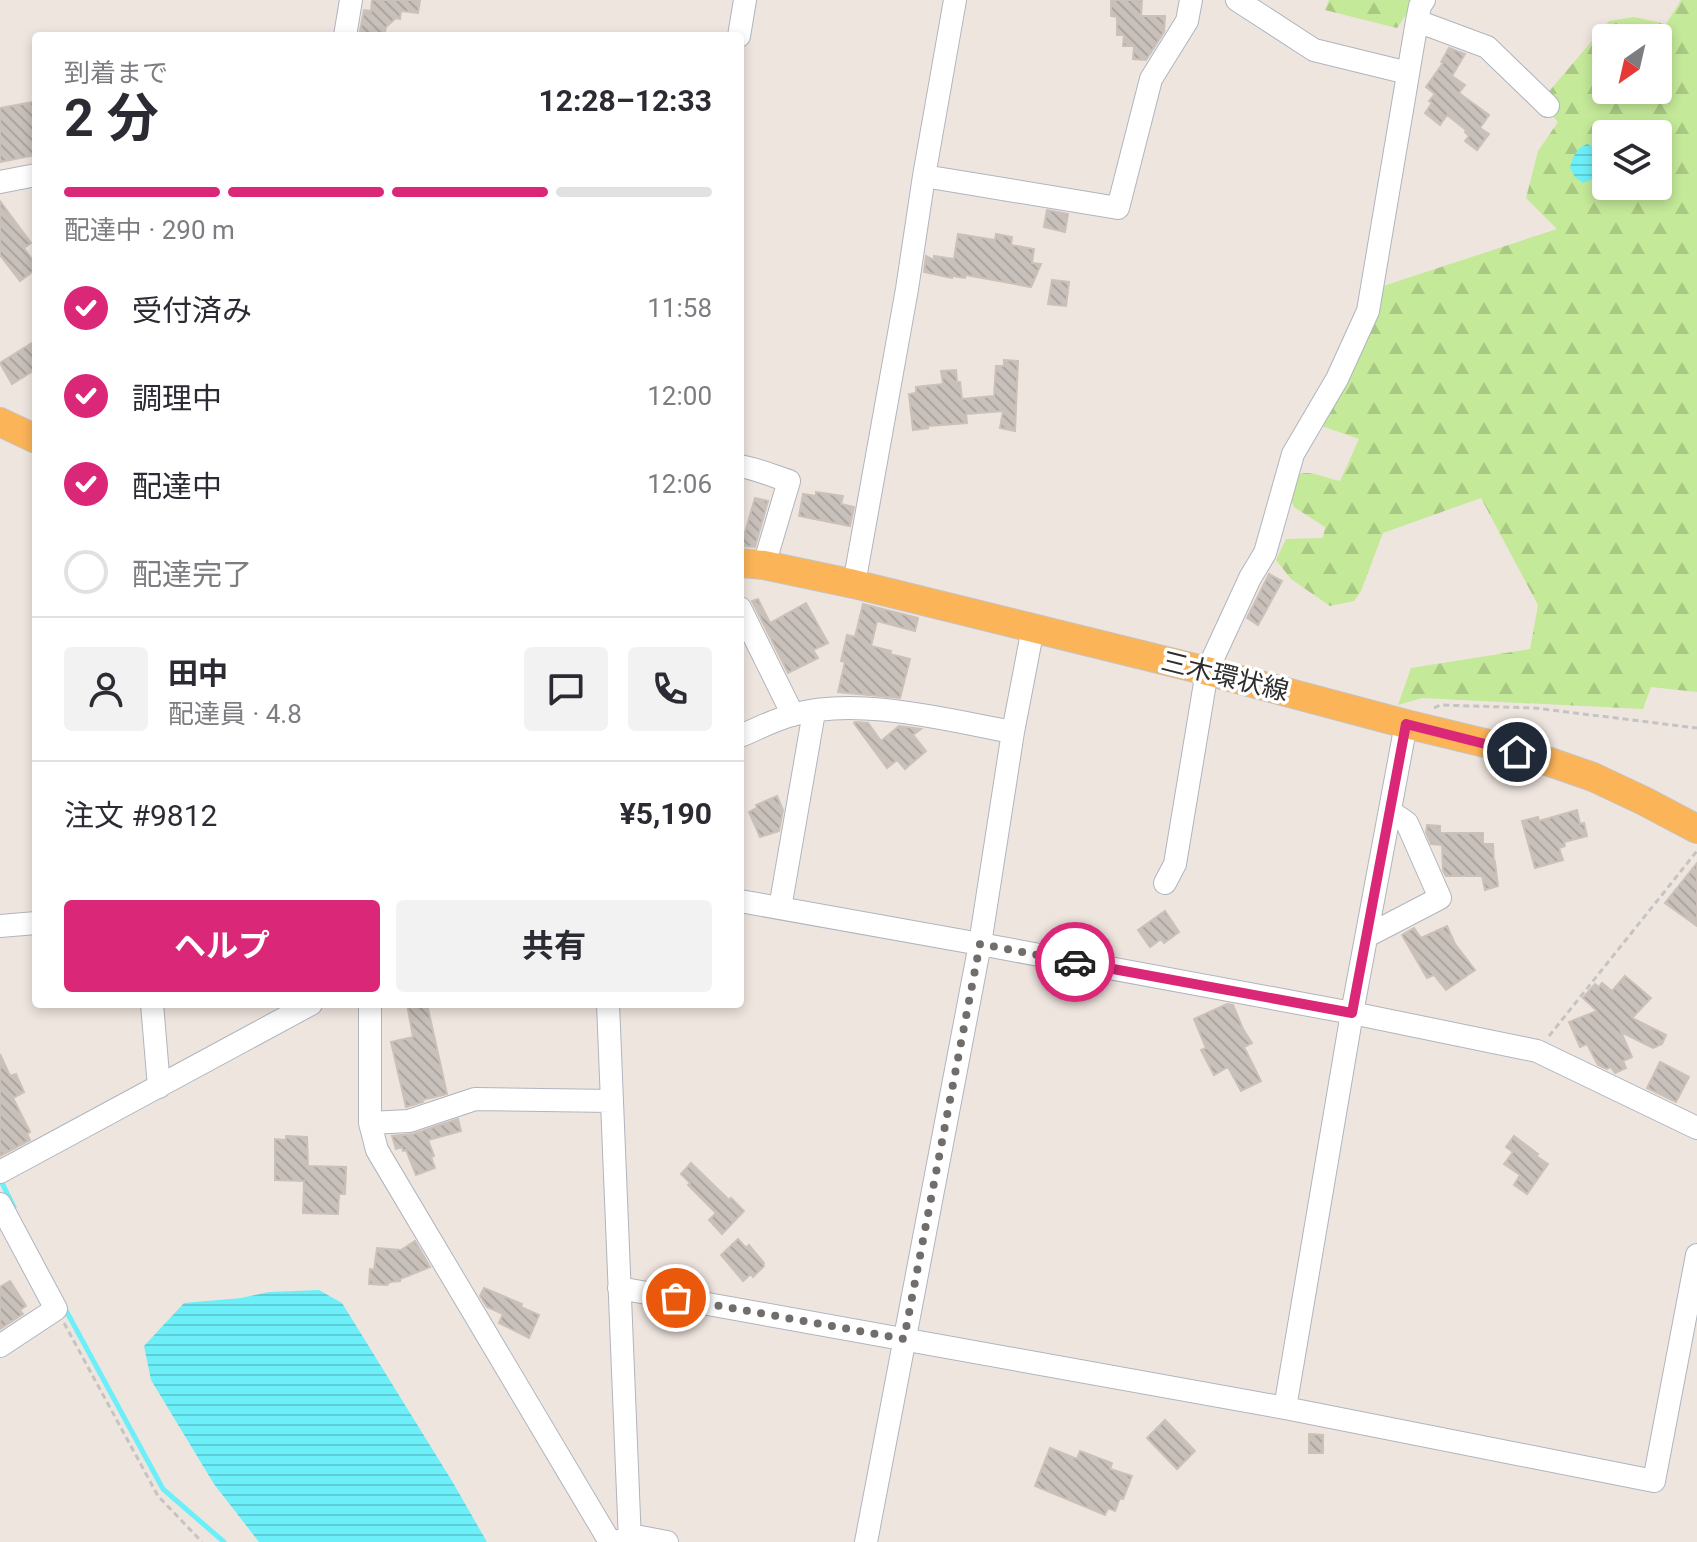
<!DOCTYPE html>
<html lang="ja">
<meta charset="utf-8">
<style>
:root{--surface:#fff;--page:#f2f2f3;--text:#2b2b33;--muted:#7c7c81;--line:#e1e1e2;--accent:#db2777}
body{margin:0;font-family:Roboto,"Noto Sans JP",sans-serif;background:var(--page);color:var(--text);height:100vh;display:flex;flex-direction:column;font-size:30px;white-space:nowrap}
*{box-sizing:border-box;margin:0}
p{font-size:26px;color:var(--muted)}
.icon{flex:none;width:44px;height:44px;fill:none;stroke:currentColor;stroke-width:2;stroke-linecap:round;stroke-linejoin:round}
.map{position:relative;flex:1;overflow:hidden}
.sheet{position:absolute;left:32px;top:32px;width:712px;height:976px;display:flex;flex-direction:column;background:var(--surface);border-radius:8px;box-shadow:0 4px 12px #0003}
.sheet>*{flex:none}
.needle{width:52px;rotate:214deg}
.fabs{position:absolute;left:1592px;top:24px;display:grid;gap:16px}
.fabs a{display:grid;place-items:center;width:80px;height:80px;border-radius:8px;background:var(--surface);box-shadow:0 4px 12px #0003;font-size:40px}
.pin{position:absolute;display:grid;place-items:center;width:68px;height:68px;color:#fff;margin:-34px;border:4px solid #fff;border-radius:50%;box-shadow:0 2px 8px #0007}
.courier{position:absolute;display:grid;place-items:center;width:80px;height:80px;margin:-40px;border:6px solid #db2777;border-radius:50%;background:#fff;color:#222;box-shadow:0 2px 10px #0007}
.headline em{font-style:normal;font-weight:700}
.headline div{display:flex;flex-direction:column-reverse}
.headline{display:flex;align-items:center;justify-content:space-between;height:136px;padding:0 32px}
h1{font-size:52px;font-weight:700;line-height:60px}
.bar{display:grid;grid-template-columns:repeat(4,1fr);gap:12px 8px;align-content:center;height:96px;padding:0 32px}
.bar i{height:10px;border-radius:6px;background:var(--line)}
.bar .current{background:var(--accent)}
.bar p{grid-column:span 4}
.line{display:flex;align-items:center;gap:20px;padding:0 32px;border-top:2px solid var(--line)}
.line div{flex:1}
.round{display:grid;place-items:center;flex:none;width:84px;height:84px;border-radius:8px;background:var(--page)}
ol{padding:0 32px;list-style:none}
li{display:flex;align-items:center;gap:24px;height:88px}
li p{margin-inline-start:auto}
li .icon{padding:8px;border-radius:50%;background:var(--accent);color:#fff;stroke-width:4}
li:last-child{color:var(--muted)}
li i{width:44px;height:44px;border:4px solid var(--line);border-radius:50%}
.primary-button{display:flex;gap:16px;margin-top:auto;padding:16px 32px}
.primary-button a{flex:1;height:92px;border-radius:8px;background:var(--accent);color:#fff;font-size:32px;font-weight:700;line-height:92px;text-align:center}
.primary-button a+a{background:var(--page);color:var(--text)}
.map>svg:first-child{display:block}
.forest{fill:url(#forest-firs);fill-rule:evenodd}
.water{fill:url(#water-rules)}
.lines{fill:none;stroke-linecap:round;stroke-linejoin:round}
.stream{stroke:#6ceff8;stroke-width:5}
.building{fill:url(#building-back-hatch);stroke:#ccc1b8;stroke-width:2}
.minor-casing{stroke:#afb5be;stroke-width:24}
.major-casing{stroke:#c4c4c4;stroke-width:30}
.path{stroke:#c4c4c4;stroke-width:3;stroke-dasharray:6 4;stroke-linecap:butt}
.minor{stroke:#fff;stroke-width:22}
.major{stroke:#fbb458;stroke-width:28}
.done{stroke:#716d6b;stroke-width:8;stroke-dasharray:0 14.4}
.route{stroke:#db2777;stroke-width:10}
.labels{text-anchor:middle;stroke-width:7;stroke-linejoin:round;paint-order:stroke}
.street-label{font-size:26px;fill:#2d2d2d;stroke:#fff}
</style>
<div class="map">
<svg width="1697" height="1542" viewBox="0 0 1697 1542">
<defs>
<pattern id="forest-firs" width="22" height="20" patternUnits="userSpaceOnUse" patternTransform="scale(2)"><rect width="22" height="20" fill="#c4e998"/><path d="M5 1l3.5 6h-7zM16 11l3.5 6h-7z" fill="#a9c883"/></pattern>
<pattern id="water-rules" width="6" height="5" patternUnits="userSpaceOnUse" patternTransform="scale(2)"><rect width="6" height="5" fill="#6ceff8"/><path d="M0 2.5h6" fill="none" stroke="#5ecdd5"/></pattern>
<pattern id="building-back-hatch" width="6" height="6" patternUnits="userSpaceOnUse" patternTransform="scale(2)"><rect width="6" height="6" fill="#c8c0ba"/><path d="M-1 5l2 2M0 0l6 6M5-1l2 2" fill="none" stroke="#aca5a0"/></pattern>
</defs>
<rect width="100%" height="100%" fill="#efe5df"/>
<path class="forest" d="M1329 0H1416L1397 28 1325 10Z
M1681 0H1697V692L1651 687 1643 709 1422 698 1398 705 1411 668 1530 649 1538 605 1481 498 1383 533 1361 591 1354 601 1330 606 1291 579 1276 560 1286 539 1323 538 1325 527 1294 507 1286 486C1300 463 1319 477 1340 481L1359 439 1319 425 1380 287 1557 229 1526 198 1538 151 1558 122 1540 102 1609 21 1634 17 1666 24ZM1606 38H1658V90H1606ZM1606 134H1658V186H1606Z"/>
<path class="water" d="M1587 144C1601 151 1606 158 1606 173L1583 183 1575 177 1570 168C1573 157 1575 149 1587 144Z
M319 1290 342 1303 452 1481 487 1542H259L214 1484 151 1380 144 1346 184 1303 241 1298 269 1292Z"/>
<g class="lines">
<path class="stream" d="M0 1179 14 1207
M63 1305 163 1489 224 1542"/>
</g>
<path class="building" d="M372 0H420L418 13 401 11 400 19 396 18 386 27 384 36H359L364 10 371 11Z
M1111 0H1142L1141 16H1165L1164 32 1146 60 1133 59 1134 46H1123L1124 35H1117V17L1111 16Z
M1449 48 1465 54 1452 76 1465 85 1459 93 1489 115 1480 128 1489 134 1477 150 1465 141 1469 136 1465 132 1466 130 1447 115 1440 125 1425 113 1432 103 1429 101 1435 94 1426 87 1443 63 1441 62Z
M33 102 34 108H36V155L0 162V108Z
M0 201 31 243 24 248 36 265V269L20 281 0 255Z
M1047 210 1068 214 1065 232 1044 227Z
M958 234 995 240 996 234 1012 237 1011 245 1034 249 1032 263 1041 264 1031 287 966 275 965 278 952 276V278L924 272 926 256 934 260V256L954 259Z
M1052 280 1069 282 1066 306 1048 304Z
M32 343 36 350V369L12 384 0 363Z
M1004 360 1018 361 1015 431 1000 428 1003 411 966 414 967 423 928 426V428L913 430 909 394 916 393V387L943 384 941 371 956 370 957 382H960L962 399 994 396 996 366H1004Z
M816 492 843 496 841 504 854 507 850 526 799 516 803 494 816 496Z
M755 498 768 501 755 547 741 546Z
M1269 574 1282 581 1258 625 1247 618Z
M758 599 770 623 806 603 828 643 813 650 818 658 788 673 752 601Z
M863 604 918 618 915 631 877 621 871 646 891 651 890 654 910 659 900 698 838 692 845 662 841 661 847 635 855 637Z
M855 722 868 723 881 741 899 726 921 729 913 735 926 751 905 769 897 760 887 768 854 723Z
M777 796 783 810 779 831 760 837 749 812 757 808 756 805Z
M1577 810 1580 824 1584 823 1587 836 1564 842 1565 846 1559 848 1563 860 1535 868 1522 821 1538 817 1539 821Z
M1427 825 1440 826V833H1483V844H1493L1494 863 1495 862 1498 886 1485 890 1482 876H1446L1443 871 1442 845 1431 844 1426 832Z
M1697 863V926L1665 903Z
M1165 911 1179 932 1164 943 1161 939 1150 947 1138 930Z
M1447 926 1455 944 1475 970 1446 990 1434 975 1427 978 1402 935 1414 928 1421 938Z
M1625 976 1651 998 1632 1018 1666 1035 1662 1044 1653 1048 1621 1032 1632 1057 1623 1061 1626 1068 1615 1073 1611 1067 1607 1069 1598 1065 1587 1044 1580 1047 1569 1022 1597 1011 1583 998 1595 984 1599 987 1602 983 1612 991Z
M407 1004H427L447 1094 422 1100 423 1102 406 1107 391 1042 413 1037Z
M1227 1004 1233 1005 1243 1029 1252 1043 1244 1047 1261 1081 1241 1091 1228 1067 1214 1075 1201 1050 1206 1048 1194 1019Z
M0 1054 10 1076 16 1074 24 1092 13 1098 30 1132 27 1134 30 1140 0 1156Z
M1660 1062 1689 1077 1676 1102 1647 1088Z
M458 1119 461 1131 428 1140 434 1156 431 1157 435 1168 416 1175 406 1150 403 1151 402 1147 396 1149 392 1136 413 1134Z
M286 1136 307 1137 308 1166 346 1167 345 1194H339L338 1214 303 1213 304 1181 275 1180V1139L286 1140Z
M1514 1136 1538 1154 1536 1156 1548 1164 1527 1194 1514 1185 1520 1175 1504 1164 1513 1152 1506 1147Z
M691 1163 729 1200 731 1198 744 1211 722 1234 709 1220 716 1213 688 1185 690 1183 681 1174Z
M738 1239 746 1248 749 1245 764 1263 763 1264 764 1266 753 1277 751 1274 743 1281 721 1255Z
M415 1241 430 1267 400 1279V1281L390 1282 387 1285 369 1284 370 1269 374 1270 377 1248 401 1250Z
M10 1281 26 1306 20 1310 23 1314 0 1329V1287Z
M484 1288 522 1304 521 1307 539 1315 529 1338 499 1323 503 1314 487 1307 480 1296Z
M1165 1420 1195 1451 1177 1469 1147 1438Z
M1309 1434 1323 1435V1453H1309Z
M1050 1448 1077 1459 1080 1451 1112 1463 1110 1469 1132 1476 1123 1499 1120 1498 1115 1511 1108 1508 1105 1515 1035 1486Z"/>
<g class="lines">
<g class="minor-casing">
<path id="minor" d="M1237 0 1314 50 1408 73
M1417 21 1487 47 1548 106
M345 36 351 0
M739 36 745 0
M924 176 955 0
M0 182 36 175
M740 466C757 469 773 476 789 481L764 565
M854 584 907 289 924 176 1118 208 1151 79 1187 21 1191 0
M740 608 793 715
M740 736C757 729 774 720 792 715 858 696 946 720 1013 732
M1165 883 1175 864 1207 671 1250 578 1265 553 1293 454 1337 379 1368 311 1417 21 1420 6 1424 0
M740 901 980 944 1352 1013 1537 1051 1697 1128
M780 908 814 712
M0 926 36 923
M1367 936 1440 898 1407 823 1390 811
M152 1004 159 1087
M370 1004V1123L377 1150 610 1542
M608 1004 630 1542
M370 1123 409 1121 475 1099 612 1101
M0 1172 311 1004
M0 1204 56 1309 0 1346
M619 1288 1285 1408 1654 1481 1697 1255
M1285 1408 1352 1013 1406 724
M620 1541 630 1535 667 1542
M866 1542 980 944 1013 732 1033 628"/>
</g>
<g class="major-casing">
<path id="major" d="M0 422 36 439
M740 563 764 565 854 584 1207 671 1406 724 1489 744 1544 760 1593 777 1644 801 1697 829"/>
</g>
<path class="path" d="M1434 708 1440 705 1535 708 1697 728
M1549 1036 1697 851
M64 1323 158 1496 202 1542"/>
<use href="#minor" class="minor"/>
<use href="#major" class="major"/>
</g>
<g class="lines">
<path class="done" d="M676 1298 904 1339 980 944 1075 962"/>
<path class="route" d="M1075 962 1352 1013 1406 724 1517 752"/>
</g>
<g class="labels">
<g class="street-label">
<text transform="translate(1225 676) rotate(14)" y="9">三木環状線</text>
</g>
</g>
</svg>
<div class="fabs">
<a><svg class="needle" viewBox="-14 -14 28 28"><path d="M0-13l5 13h-10z" fill="#e53935"/><path d="M0 13l5-13h-10z" fill="#7c7c81"/></svg></a>
<a><svg class="icon" aria-label="layers" viewBox="0 0 24 24"><path d="M12 4l9 5-9 5-9-5zM3 14l9 5 9-5"/></svg></a>
</div>
<div class="pin" style="left:676px;top:1298px;background:#ea580c"><svg class="icon" aria-label="bag" viewBox="0 0 24 24"><path d="M5 8h14l-1 12H6zM9 8a3 3 0 0 1 6 0"/></svg></div>
<div class="pin" style="left:1517px;top:752px;background:#1f2937"><svg class="icon" aria-label="home" viewBox="0 0 24 24"><path d="M3 11l9-7 9 7M6 9v11h12V9"/></svg></div>
<div class="courier" style="left:1075px;top:962px"><svg class="icon" aria-label="car" viewBox="0 0 24 24"><path d="M5 17H2v-5l4-1 3-4h7l3 4 3 1v5h-3M9 17h6M6 11h13"/><circle cx="7" cy="17" r="2"/><circle cx="17" cy="17" r="2"/></svg></div>
<section class="sheet">
<div class="headline"><div><h1>2 分</h1><p>到着まで</p></div><em>12:28–12:33</em></div>
<div class="bar"><i class="current"></i><i class="current"></i><i class="current"></i><i></i><p>配達中 · 290 m</p></div>
<ol>
<li><svg class="icon" aria-label="check" viewBox="0 0 24 24"><path d="M5 12l5 5 9-10"/></svg>受付済み<p>11:58</p></li>
<li><svg class="icon" aria-label="check" viewBox="0 0 24 24"><path d="M5 12l5 5 9-10"/></svg>調理中<p>12:00</p></li>
<li><svg class="icon" aria-label="check" viewBox="0 0 24 24"><path d="M5 12l5 5 9-10"/></svg>配達中<p>12:06</p></li>
<li><i></i>配達完了</li>
</ol>
<div class="line" style="height:144px"><a class="round"><svg class="icon" aria-label="person" viewBox="0 0 24 24"><circle cx="12" cy="8" r="4"/><path d="M4 21q1-7 8-7t8 7"/></svg></a><div><b>田中</b><p>配達員 · 4.8</p></div><a class="round"><svg class="icon" aria-label="chat" viewBox="0 0 24 24"><path d="M4 5h16v11H9l-5 4z"/></svg></a><a class="round"><svg class="icon" aria-label="phone" viewBox="0 0 24 24"><path d="M5 4h4l2 5-3 2q2 4 5 5l2-3 5 2v4C11 20 4 13 5 4z"/></svg></a></div>
<div class="line" style="height:104px"><div>注文 #9812</div><b>¥5,190</b></div>
<div class="primary-button"><a>ヘルプ</a><a>共有</a></div>
</section>
</div>
